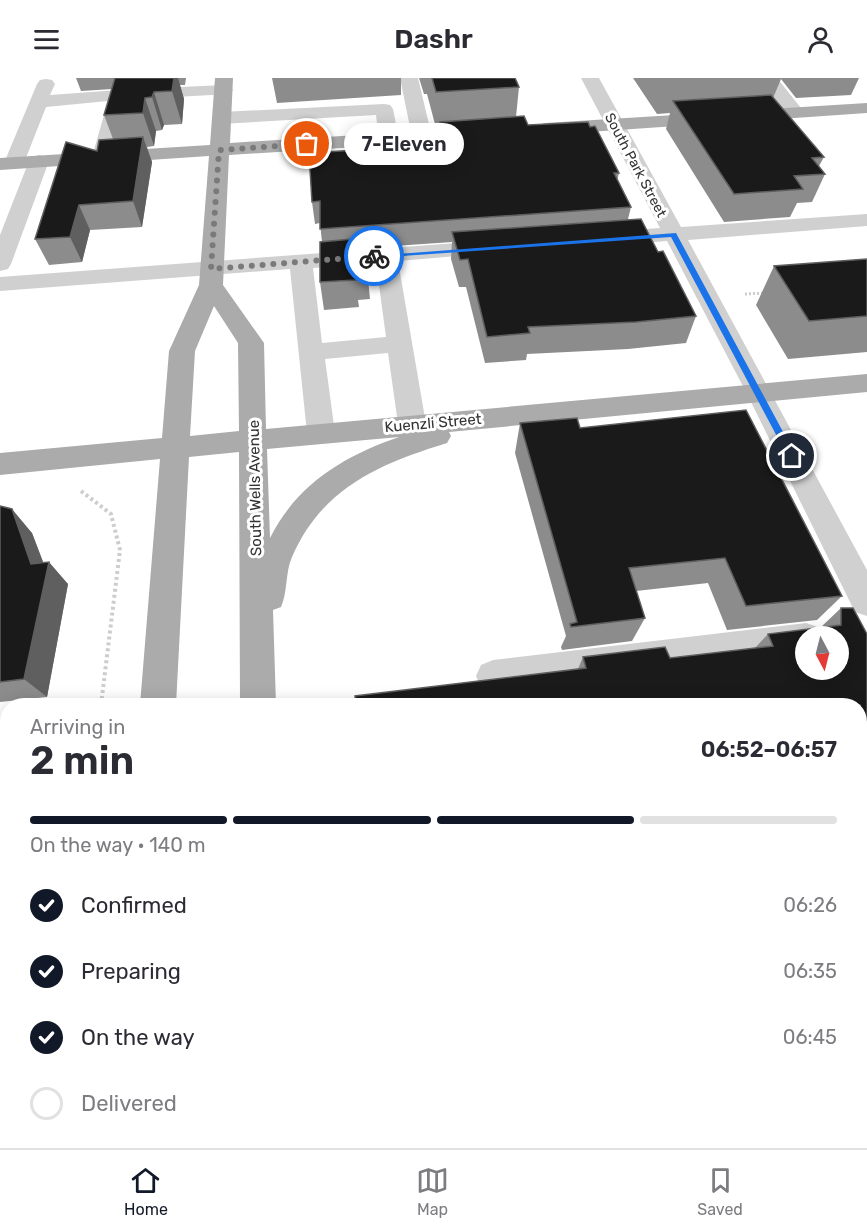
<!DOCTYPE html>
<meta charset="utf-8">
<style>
:root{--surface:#fff;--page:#f7f7f7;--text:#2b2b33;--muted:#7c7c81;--line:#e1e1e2;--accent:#111827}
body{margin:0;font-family:Rubik,sans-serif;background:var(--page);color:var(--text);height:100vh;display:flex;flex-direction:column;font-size:22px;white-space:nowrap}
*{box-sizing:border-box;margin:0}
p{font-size:20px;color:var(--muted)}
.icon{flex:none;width:33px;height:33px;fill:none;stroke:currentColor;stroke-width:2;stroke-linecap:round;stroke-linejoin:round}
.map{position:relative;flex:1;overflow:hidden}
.panel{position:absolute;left:0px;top:620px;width:867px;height:452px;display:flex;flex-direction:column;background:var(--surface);border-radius:24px 24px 0 0;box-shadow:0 3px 15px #0003}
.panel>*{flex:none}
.needle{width:39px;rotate:173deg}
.fabs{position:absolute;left:795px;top:548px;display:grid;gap:12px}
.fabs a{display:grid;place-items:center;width:54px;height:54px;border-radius:50%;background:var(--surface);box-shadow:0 3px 15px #0003;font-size:30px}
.pin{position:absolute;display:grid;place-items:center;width:51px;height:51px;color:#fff;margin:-26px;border:3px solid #fff;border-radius:50%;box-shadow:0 2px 6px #0007}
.courier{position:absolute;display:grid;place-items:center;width:60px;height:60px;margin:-30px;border:4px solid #1a73e8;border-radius:50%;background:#fff;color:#222;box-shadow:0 2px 8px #0007}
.bubble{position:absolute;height:42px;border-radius:21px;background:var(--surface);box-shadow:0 3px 15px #0003;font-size:20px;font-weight:600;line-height:42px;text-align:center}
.headline em{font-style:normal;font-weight:600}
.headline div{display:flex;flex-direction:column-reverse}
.headline{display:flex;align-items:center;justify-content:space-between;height:102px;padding:0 30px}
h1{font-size:39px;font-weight:600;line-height:45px}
.bar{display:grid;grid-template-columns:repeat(4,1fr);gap:9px 6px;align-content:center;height:72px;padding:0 30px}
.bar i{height:8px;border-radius:4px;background:var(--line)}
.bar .current{background:var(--accent)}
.bar p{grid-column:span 4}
ol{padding:0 30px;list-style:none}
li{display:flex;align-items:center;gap:18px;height:66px}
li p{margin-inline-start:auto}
li .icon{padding:6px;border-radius:50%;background:var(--accent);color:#fff;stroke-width:4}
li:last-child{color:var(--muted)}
li i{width:33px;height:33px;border:3px solid var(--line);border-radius:50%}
header{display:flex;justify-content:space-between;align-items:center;height:78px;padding:0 30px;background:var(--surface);font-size:27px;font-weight:600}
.tabs{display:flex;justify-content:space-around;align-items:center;height:84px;border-top:2px solid var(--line);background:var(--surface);font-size:16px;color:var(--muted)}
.tabs a{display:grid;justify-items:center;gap:3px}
.tabs .current{color:var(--accent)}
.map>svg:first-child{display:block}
.green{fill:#e6ecdf}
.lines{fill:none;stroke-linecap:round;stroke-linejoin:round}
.path-far2{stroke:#cdcdcd;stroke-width:3;stroke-dasharray:2 2;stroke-linecap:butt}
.path-far1{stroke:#cdcdcd;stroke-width:4;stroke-dasharray:3 3;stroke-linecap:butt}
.path{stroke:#cdcdcd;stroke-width:4.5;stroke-dasharray:4 4;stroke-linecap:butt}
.minor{fill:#d0d0d0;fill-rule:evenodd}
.major{fill:#ababab;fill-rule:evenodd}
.wall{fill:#8c8c8c}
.shaded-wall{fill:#5f5f5f}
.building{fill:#1a1a1a;stroke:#5f5f5f;stroke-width:1.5;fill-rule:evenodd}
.route{fill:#1a73e8}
.done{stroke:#7a7a7a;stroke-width:6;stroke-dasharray:0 10.8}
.labels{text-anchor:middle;stroke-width:6;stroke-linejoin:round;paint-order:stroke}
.far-street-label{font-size:14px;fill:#333;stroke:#fff}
.street-label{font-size:15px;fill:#333;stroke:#fff}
</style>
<header><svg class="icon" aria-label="menu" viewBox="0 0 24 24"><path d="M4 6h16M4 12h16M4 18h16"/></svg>Dashr<svg class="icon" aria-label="person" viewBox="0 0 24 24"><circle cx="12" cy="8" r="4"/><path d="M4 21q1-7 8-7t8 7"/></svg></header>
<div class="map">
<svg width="867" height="1070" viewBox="0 0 867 1070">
<rect width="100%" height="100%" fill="#fff"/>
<path class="green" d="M867 942V1070H363L365 1064H860V943Z"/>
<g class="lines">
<path class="path-far2" d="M745 216 765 215"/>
<path class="path-far1" d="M81 413 111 436 120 472 101 627"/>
<path class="path" d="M860 971 867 969
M0 1062 8 1058"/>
<path class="minor" d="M400 0H418L432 59 429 63H415L412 59Z
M581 0H599L681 149 867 136V148L688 162 867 492V538L855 534 747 316 667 163 606 168 598 166 595 161 598 156 606 154 660 150Z
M759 0H777L805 35 803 39H789Z
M46 1 52 2 55 6 50 17 119 12 125 13 128 17 109 83H95L92 79 108 23 46 29 24 85 21 89H7L4 85 37 6 40 2Z
M224 7 230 8 233 12 230 16 138 21 132 20 129 16 132 12 138 11Z
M384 26 390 27 393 31 399 61 396 65H382L379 61 376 37 221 46 214 44 212 40 214 36 221 34Z
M39 77 46 79 49 83 11 186 8 191 0 193V157L29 83 32 79Z
M497 162 505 164 508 169 505 174 398 183 426 346 422 353 412 356 402 353 398 346 388 275 325 281 335 355 331 362 321 365 311 362 307 355 290 191 0 213V199ZM376 185 386 259 322 265 313 190Z
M806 545 818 549 822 558H806V575L493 614 481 609 476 598 481 587 493 582Z
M867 712V750L860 751V713Z"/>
<path class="major" d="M215 0H233L230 65 485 49 492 51 495 55 492 59 485 61 229 77 223 207 264 265 266 351 867 296V314L449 354 451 358 447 365C379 386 322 410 292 479 285 495 288 513 281 529L273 532 276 627H240L239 374 189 379 176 627H140L160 381 0 397V375L162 360 169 273 199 207 209 78 0 92V80L210 67ZM214 228 238 265 239 353 190 358 195 273ZM399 359C344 378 297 406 270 460L267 371Z
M867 25V35L545 57 538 55 536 51 538 47 545 45Z
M104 1064H152L151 1070H103Z
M240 1064H288V1070H240Z"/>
</g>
<path class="wall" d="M76 0H186L185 7H180L184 21 182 46 164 47 162 52 156 53 154 68 147 69 152 84 142 149 90 152 82 184 49 187 35 161 97 73 113 61 104 37 112 11 81 13Z
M272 0H401V17L277 25Z
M419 0H515L519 9 516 39 528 47 619 95 617 103 631 129 628 141 658 174 696 238 686 265 628 271 527 276 526 282 485 285 466 209H459L451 181 452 164 365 170 370 221 358 222 359 229 324 232 320 204 322 164 320 145 315 146 312 124 373 71 384 68 383 64 440 63V50H436L427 16H424Z
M633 0H859L851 17 796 20 781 1 773 20 824 79 819 88 825 96 812 124 797 125 790 139 724 144 666 51 670 35 657 36Z
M867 181V274L788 281 756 227 774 188Z
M520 345 580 350 842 518 817 542 727 552 708 505 636 513 645 540 632 563 562 572 561 569 566 558 515 375Z
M0 428 32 455 43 485 68 506 47 619 0 624Z
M841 530 867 556V699L860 700V627L578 591 583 579 670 580 755 570 768 556 820 550Z"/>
<path class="shaded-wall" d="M174 0H178L184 21 182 46 172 13Z
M154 14 164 47 162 52 152 19Z
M145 20 156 53 154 68 143 35Z
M143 59 152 84 142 149 133 123Z
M79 127 90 152 82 184 70 159Z
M12 431 32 455 47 494 49 484 68 506 47 619 24 601 31 486Z"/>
<path class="building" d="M115 0H174L172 13 154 14 152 19 145 20 143 35 104 37Z
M432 0H515L519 9 436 14Z
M771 17 824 79 812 80 825 96 794 98 803 111 734 116 673 23Z
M524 38 528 47 588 44 590 49 595 48 619 95H614L631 129 320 151V123L312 124 309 75 373 71V69L385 68 383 64 446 62 440 44Z
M143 59 133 123 79 127 70 159 35 161 66 64 97 73 99 62Z
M641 141 658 174 663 173 696 238 636 244 528 249 530 255 487 259 468 181 460 182 452 154Z
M363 160 367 194 355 195 356 202 320 204V164Z
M867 181V238L809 243 774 188Z
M746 332 842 518 746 528 725 480 629 490 645 540 571 549 570 546 577 544 520 345 577 340 580 350Z
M0 428 12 431 31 486 49 484 24 601 0 604Z
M841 530H853L867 556V684L860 685V627H356L355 618 586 590 583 579 665 569 670 580 773 568 768 556 841 547ZM806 558H838V591H806Z
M860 888 867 907V937L860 938Z"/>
<path class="route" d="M676 155 796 378 795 381H789L671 159 374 180 371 178Z"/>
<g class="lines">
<path class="done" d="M307 66 219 72 211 191 374 178"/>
</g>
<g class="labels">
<g class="far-street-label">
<text transform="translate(636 87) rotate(62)" y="5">South Park Street</text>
</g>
<g class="street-label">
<text transform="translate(433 345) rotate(-5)" y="5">Kuenzli Street</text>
<text transform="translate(255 410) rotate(-91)" y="5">South Wells Avenue</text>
</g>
</g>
</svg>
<div class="fabs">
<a><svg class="needle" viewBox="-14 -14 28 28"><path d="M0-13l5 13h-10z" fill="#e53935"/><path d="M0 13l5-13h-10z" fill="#7c7c81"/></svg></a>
</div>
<div class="pin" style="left:307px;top:66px;background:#ea580c"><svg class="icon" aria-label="bag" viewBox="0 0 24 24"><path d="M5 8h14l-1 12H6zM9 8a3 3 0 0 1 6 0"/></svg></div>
<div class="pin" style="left:792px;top:378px;background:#1f2937"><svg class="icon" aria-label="home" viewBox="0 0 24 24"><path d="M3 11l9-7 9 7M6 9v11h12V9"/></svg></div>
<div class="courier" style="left:374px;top:178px"><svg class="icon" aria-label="bike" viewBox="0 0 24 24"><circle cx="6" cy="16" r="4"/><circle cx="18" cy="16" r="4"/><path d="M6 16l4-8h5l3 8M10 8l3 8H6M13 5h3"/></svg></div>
<div class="bubble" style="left:344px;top:45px;width:120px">7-Eleven</div>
<section class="panel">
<div class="headline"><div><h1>2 min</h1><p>Arriving in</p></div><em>06:52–06:57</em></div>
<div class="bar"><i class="current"></i><i class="current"></i><i class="current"></i><i></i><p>On the way · 140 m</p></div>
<ol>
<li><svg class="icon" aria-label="check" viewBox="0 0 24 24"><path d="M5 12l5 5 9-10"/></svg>Confirmed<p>06:26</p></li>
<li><svg class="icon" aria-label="check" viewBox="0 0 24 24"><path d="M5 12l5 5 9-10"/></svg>Preparing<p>06:35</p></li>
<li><svg class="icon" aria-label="check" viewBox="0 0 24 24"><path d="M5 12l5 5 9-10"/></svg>On the way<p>06:45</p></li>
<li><i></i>Delivered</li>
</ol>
</section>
</div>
<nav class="tabs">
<a class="current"><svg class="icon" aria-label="home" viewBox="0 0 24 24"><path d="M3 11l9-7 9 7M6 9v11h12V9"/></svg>Home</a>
<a><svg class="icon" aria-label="map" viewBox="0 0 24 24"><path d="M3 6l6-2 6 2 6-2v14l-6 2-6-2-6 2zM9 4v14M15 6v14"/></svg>Map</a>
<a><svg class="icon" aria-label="saved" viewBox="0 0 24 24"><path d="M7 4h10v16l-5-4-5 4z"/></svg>Saved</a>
</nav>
